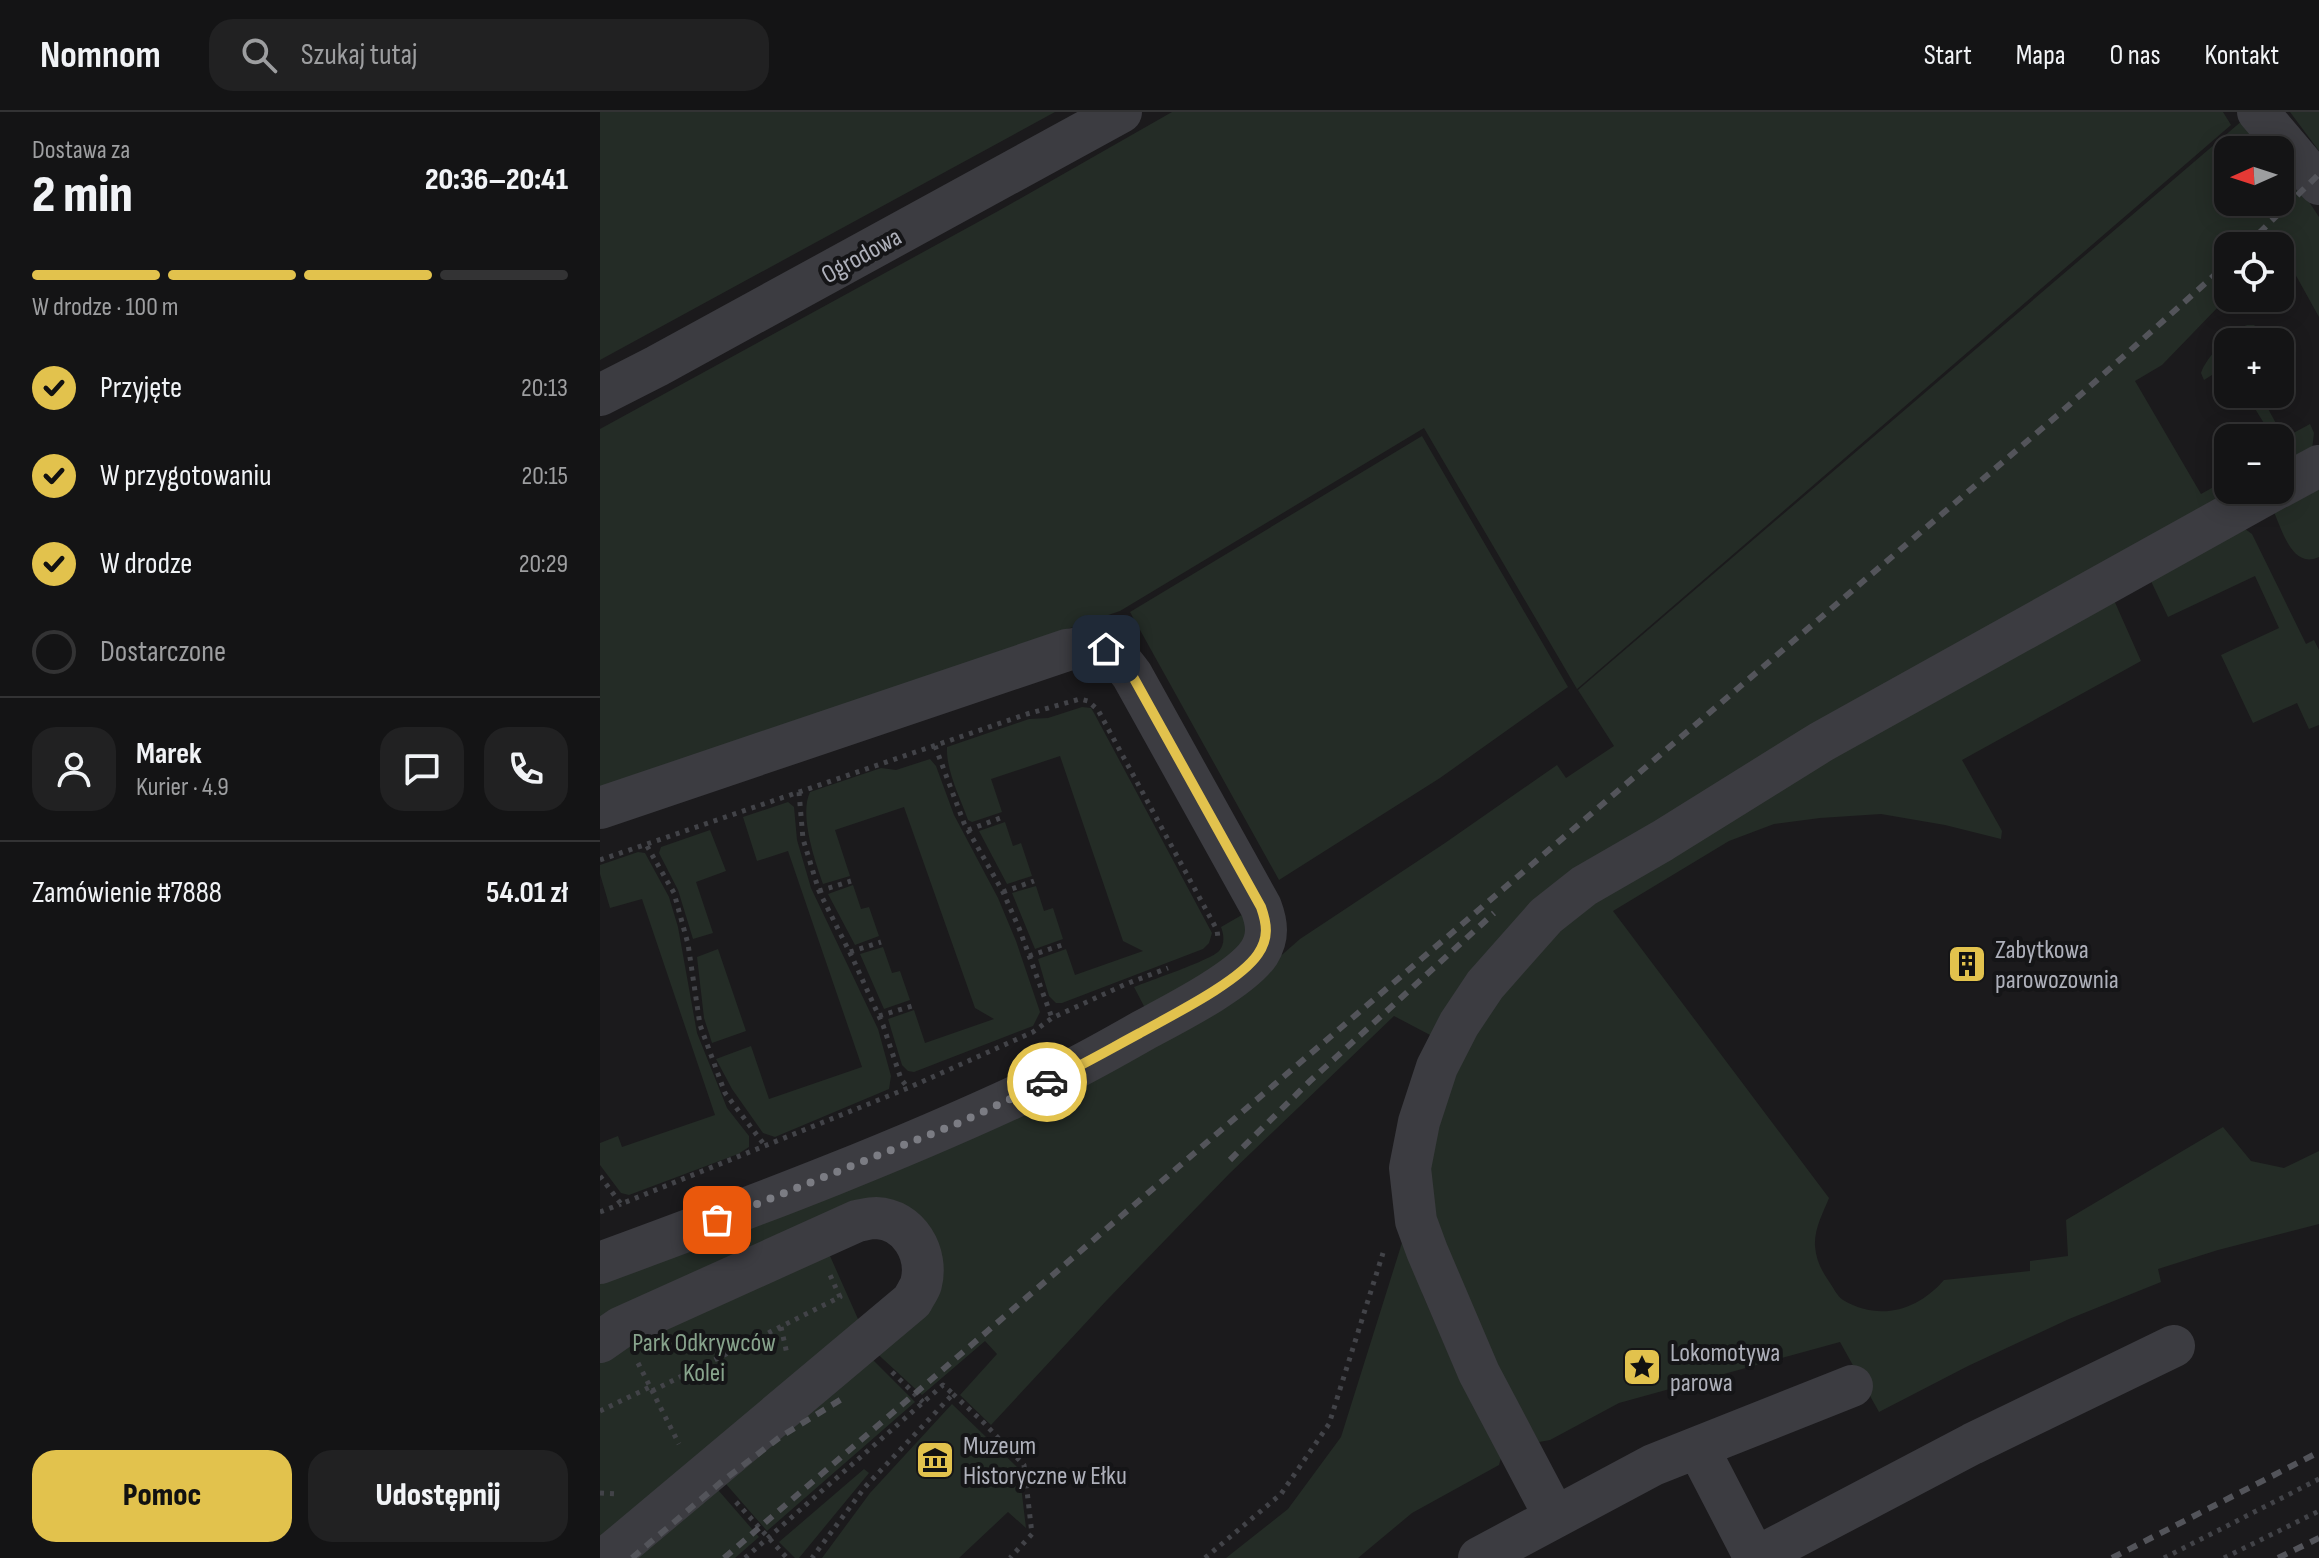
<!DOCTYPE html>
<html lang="pl">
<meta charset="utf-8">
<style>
:root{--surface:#141415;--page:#212122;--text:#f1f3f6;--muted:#9d9ea0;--line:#333334;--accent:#e2c24d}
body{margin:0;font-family:"Sofia Sans Condensed",sans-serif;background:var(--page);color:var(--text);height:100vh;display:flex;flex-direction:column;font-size:30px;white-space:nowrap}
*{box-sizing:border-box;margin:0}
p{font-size:26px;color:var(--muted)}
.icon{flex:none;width:44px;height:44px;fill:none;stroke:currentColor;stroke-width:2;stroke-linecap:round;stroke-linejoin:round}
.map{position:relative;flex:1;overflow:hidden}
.drawer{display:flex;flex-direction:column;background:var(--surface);width:600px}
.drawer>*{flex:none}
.needle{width:52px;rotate:267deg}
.tools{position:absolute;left:1614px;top:24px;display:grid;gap:16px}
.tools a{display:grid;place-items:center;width:80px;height:80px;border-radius:16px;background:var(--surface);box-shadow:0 4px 20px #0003,0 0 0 2px var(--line);font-size:40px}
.pin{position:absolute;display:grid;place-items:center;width:68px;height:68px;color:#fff;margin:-34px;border-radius:16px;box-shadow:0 4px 12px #0006}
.courier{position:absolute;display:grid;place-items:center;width:80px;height:80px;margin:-40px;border:6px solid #e2c24d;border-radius:50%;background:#fff;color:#222;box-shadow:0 2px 10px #0007}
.headline em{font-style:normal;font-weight:800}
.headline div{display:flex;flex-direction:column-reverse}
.headline{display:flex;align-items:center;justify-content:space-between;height:136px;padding:0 32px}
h1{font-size:52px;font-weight:800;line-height:60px}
.bar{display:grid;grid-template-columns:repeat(4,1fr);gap:12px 8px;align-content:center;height:96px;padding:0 32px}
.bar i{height:10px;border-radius:6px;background:var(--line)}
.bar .active{background:var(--accent)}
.bar p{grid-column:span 4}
.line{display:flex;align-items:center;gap:20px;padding:0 32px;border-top:2px solid var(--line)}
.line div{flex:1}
.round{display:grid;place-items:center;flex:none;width:84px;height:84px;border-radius:24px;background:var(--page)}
ol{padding:0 32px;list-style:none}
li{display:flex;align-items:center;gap:24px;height:88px}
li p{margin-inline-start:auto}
li .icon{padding:8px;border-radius:50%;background:var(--accent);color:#111;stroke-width:4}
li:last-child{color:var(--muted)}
li i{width:44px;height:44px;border:4px solid var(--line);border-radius:50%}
.button{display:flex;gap:16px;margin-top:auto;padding:16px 32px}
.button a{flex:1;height:92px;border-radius:24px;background:var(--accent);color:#111;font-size:32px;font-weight:800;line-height:92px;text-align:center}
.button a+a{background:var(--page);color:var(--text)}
header{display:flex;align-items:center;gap:48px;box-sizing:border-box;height:112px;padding:0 40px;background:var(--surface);border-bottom:2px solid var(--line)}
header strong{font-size:38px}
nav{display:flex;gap:44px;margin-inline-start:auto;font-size:28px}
.search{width:560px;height:72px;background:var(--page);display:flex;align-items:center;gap:20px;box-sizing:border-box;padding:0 28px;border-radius:24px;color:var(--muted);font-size:30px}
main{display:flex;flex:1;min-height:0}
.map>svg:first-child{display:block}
.green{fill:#242c26;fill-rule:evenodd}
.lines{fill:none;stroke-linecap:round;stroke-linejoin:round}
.path{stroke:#424348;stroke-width:5;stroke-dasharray:4 6;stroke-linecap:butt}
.minor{stroke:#3c3c41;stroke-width:42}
.rail{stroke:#53545a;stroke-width:6;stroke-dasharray:10 8;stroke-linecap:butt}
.done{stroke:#7b7c83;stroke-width:8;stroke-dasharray:0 14.4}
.route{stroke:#e2c24d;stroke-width:10}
.labels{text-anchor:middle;stroke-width:8;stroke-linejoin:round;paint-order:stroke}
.street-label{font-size:26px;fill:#aeb0ba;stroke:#151517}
.poi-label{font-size:26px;fill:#aeb0ba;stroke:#151517;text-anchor:start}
.park-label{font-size:26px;fill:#87a38c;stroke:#151517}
</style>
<header>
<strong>Nomnom</strong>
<div class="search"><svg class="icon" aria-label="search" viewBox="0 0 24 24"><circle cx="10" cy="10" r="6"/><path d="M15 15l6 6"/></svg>Szukaj tutaj</div>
<nav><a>Start</a><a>Mapa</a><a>O nas</a><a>Kontakt</a></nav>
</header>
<main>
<section class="drawer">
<div class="headline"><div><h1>2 min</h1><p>Dostawa za</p></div><em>20:36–20:41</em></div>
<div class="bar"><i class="active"></i><i class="active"></i><i class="active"></i><i></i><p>W drodze · 100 m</p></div>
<ol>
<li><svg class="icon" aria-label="check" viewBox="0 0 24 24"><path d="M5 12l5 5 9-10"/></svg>Przyjęte<p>20:13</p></li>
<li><svg class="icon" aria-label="check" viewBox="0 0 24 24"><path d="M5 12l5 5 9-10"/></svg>W przygotowaniu<p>20:15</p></li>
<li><svg class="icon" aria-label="check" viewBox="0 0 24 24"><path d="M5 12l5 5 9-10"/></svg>W drodze<p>20:29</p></li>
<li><i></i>Dostarczone</li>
</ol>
<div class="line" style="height:144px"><a class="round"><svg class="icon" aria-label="person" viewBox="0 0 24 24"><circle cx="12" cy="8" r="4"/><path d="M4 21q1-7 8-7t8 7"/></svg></a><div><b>Marek</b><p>Kurier · 4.9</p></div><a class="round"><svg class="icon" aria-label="chat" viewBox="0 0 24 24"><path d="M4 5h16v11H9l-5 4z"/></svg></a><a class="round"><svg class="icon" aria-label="phone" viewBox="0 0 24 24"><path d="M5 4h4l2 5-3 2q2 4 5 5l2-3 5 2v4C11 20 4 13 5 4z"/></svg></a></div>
<div class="line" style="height:104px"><div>Zamówienie #7888</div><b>54.01 zł</b></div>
<div class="button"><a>Pomoc</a><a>Udostępnij</a></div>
</section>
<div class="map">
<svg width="1719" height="1446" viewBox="0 0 1719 1446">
<rect width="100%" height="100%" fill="#1b1a1c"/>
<path class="green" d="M0 0H455L0 248Z
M572 0H1623L1631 13 977 577 824 316 520 499 0 676V317L400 98Z
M1690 0H1719V39Z
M1643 8 1668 38H1628V90H1680V53L1698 73 1719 105V205L1694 160 1680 167V134H1628V186H1633L1620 193 1562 253 1535 269 1601 382 1628 367 1629 378 1626 386 977 763 832 924 794 904 630 1061 506 1189 391 1313 360 1283 397 1242 385 1229 322 1283 270 1235 265 1240 315 1290 167 1419 119 1364 112 1371 159 1425 135 1446H0V1169L659 863 700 827 845 731 957 653 966 666 1014 634 978 578ZM218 1117 323 1123 270 1234Z
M1647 213H1654L1657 216 1633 230H1628V253L1604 268 1601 261C1606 245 1632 219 1647 213Z
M1646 282H1660L1684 326 1710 312 1714 321 1712 338 1680 360V326H1673Z
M822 324 968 575 840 666 679 768 530 500Z
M1719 373V445C1692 458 1682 417 1673 398Z
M1645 417 1652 422 1706 532 1714 528 1719 538V613L1709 617 1697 591 1653 611 1621 543 1679 516 1655 464 1568 505 1549 465Z
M1513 486 1541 549 1362 648 1402 719 1401 727 1345 713 1281 702 1220 706 1174 712 1129 729 1013 799 1229 1086C1223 1101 1214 1117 1215 1134 1216 1147 1221 1158 1228 1168 1233 1175 1237 1184 1243 1188 1280 1210 1318 1198 1344 1168L1430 1159V1149L1468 1144 1466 1108 1623 1015 1651 1049 1684 1056 1719 1039V1112L1618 1138 1558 1157 1561 1170 1469 1207 1368 1254 1279 1300 1240 1230 1019 1291 950 1328 939 1330 891 1244 830 1104 826 1055 867 926 956 815 1254 633Z
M482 595 491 596 494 601 612 821 609 831 603 837 462 891H456L449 884 438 847 466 837 475 863 543 839 523 829 460 644 391 667 402 700 372 710 368 708C360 685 346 659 347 635L429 607 448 606Z
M330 647 336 654 354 703 398 786 416 829 440 900 433 914 314 960 308 959 302 953 288 907 314 898 325 931 394 907 375 896 304 695 235 718 250 764 223 772C215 749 199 703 210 680L281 656 296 658Z
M188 690 194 695 197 728 211 776 278 917 291 964 289 977 175 1025 163 1021 132 977 116 947 151 934 169 987 262 955 188 739 157 749 143 705Z
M405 710 413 734 421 731 432 764 407 772 379 719Z
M110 718 126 759 96 770 113 821 93 827 78 778 59 741 61 735Z
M38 740 45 741 69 785 78 815 97 921 127 996 149 1024V1035L138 1042 29 1083 21 1081 0 1053V1031L18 1024 22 1035 115 1003 42 787 10 796 0 762V753Z
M253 773 261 797 269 795 279 824 255 833 228 782Z
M436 774 444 799 453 796 463 827 435 837 412 781Z
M647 800 649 810 642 838 546 898 534 875C549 869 611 848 619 839 625 832 624 823 621 815Z
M283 835 292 861 300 859 310 888 284 897 260 842Z
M118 837 146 919 112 931 104 906 97 845Z
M806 1118 823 1183 859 1266 901 1346 899 1353 812 1401 758 1446H626L688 1397 741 1325Z
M352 1292 419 1357 426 1416 408 1400 359 1446H222L270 1381Z
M264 1357 269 1361 199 1446H195L179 1430Z"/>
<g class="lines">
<path class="path" d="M335 634 364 711 403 780 419 816 452 906
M199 680 203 727 219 779 253 847 283 913 301 967 308 976
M368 718 403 705
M47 734 74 781 88 832 100 913 125 981 166 1035
M0 748 427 602 480 587 488 589 498 598 617 818 618 826
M219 779 251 769
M403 780 434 769
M250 840 281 830
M429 844 465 832
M279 904 312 894
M0 1064 21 1092 308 976 433 920 452 906 526 872 568 856
M0 1100 21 1092
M181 1215 187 1242
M38 1251 79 1332
M292 1260 323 1290
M52 1279 240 1185 230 1163
M353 1282 383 1310 424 1353 432 1422 410 1446
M0 1299 50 1275
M0 1381 19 1382
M136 1390 187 1446
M145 1446 343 1273 353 1282 265 1375 212 1446
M605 1446 681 1382 729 1312 783 1141
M1564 1446 1719 1367
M1624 1446 1719 1399"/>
<path class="minor" d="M1658 0 1719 72
M0 283 57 254 521 0
M1680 375 1719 354
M0 696 467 538C501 532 512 535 532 563L661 795C667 811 669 825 659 841 641 868 574 902 544 918 516 934 488 950 459 964 310 1036 155 1094 0 1151
M0 1230 20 1216 257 1109C263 1108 270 1106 276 1106 309 1107 329 1142 321 1172 319 1178 315 1183 312 1189L6 1446
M1098 1336 1155 1446
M955 1405 879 1261 827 1139 816 1109 810 1056 819 1010 837 955 859 912 885 873 946 804 984 774 1062 729 1221 630 1674 378
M879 1446 1053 1353 1252 1274
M1155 1446 1372 1332 1574 1234"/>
<path class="rail" d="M1646 134 1719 62
M630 1048 710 969 894 801
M32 1446 120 1371 180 1325 245 1285
M124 1446 613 1025 1459 302 1628 151
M1512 1446 1719 1340
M1678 1446 1719 1426"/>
</g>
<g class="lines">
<path class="done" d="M117 1108 361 1010 447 970"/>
<path class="route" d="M447 970C479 955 510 937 540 921 572 903 639 870 658 842 669 826 667 812 661 795L532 563 520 546 506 537"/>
</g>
<defs>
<g id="building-square" transform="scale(2)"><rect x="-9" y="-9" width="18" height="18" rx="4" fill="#e2c24d" stroke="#151517"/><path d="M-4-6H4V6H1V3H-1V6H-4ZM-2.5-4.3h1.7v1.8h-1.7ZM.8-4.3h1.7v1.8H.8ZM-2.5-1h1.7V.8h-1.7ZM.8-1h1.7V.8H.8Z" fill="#111"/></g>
<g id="sight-square" transform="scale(2)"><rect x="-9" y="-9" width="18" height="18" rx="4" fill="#e2c24d" stroke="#151517"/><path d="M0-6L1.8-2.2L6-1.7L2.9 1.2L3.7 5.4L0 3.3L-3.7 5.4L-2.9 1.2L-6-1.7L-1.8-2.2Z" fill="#111"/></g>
<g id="museum-square" transform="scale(2)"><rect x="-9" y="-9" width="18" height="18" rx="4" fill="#e2c24d" stroke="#151517"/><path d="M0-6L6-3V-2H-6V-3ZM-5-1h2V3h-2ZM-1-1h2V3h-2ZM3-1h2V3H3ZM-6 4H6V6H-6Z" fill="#111"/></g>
</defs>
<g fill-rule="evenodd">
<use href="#building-square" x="1367" y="852"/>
<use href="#sight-square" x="1042" y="1255"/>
<use href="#museum-square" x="335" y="1348"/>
</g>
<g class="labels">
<g class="street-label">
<text transform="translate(261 143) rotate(-29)" y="9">Ogrodowa</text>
</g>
<g class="poi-label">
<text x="1395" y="846">Zabytkowa<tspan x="1395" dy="30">parowozownia</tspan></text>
<text x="1070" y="1249">Lokomotywa<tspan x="1070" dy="30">parowa</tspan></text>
<text x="363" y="1342">Muzeum<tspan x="363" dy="30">Historyczne w Ełku</tspan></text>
</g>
<g class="park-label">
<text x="104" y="1239">Park Odkrywców<tspan x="104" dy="30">Kolei</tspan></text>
</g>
</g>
</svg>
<div class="tools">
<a><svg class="needle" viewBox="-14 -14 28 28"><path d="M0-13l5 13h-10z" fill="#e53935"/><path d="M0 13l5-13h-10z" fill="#9d9ea0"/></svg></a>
<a><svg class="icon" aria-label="locate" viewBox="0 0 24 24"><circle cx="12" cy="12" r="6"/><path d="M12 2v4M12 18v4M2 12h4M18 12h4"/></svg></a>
<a>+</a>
<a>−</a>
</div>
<div class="pin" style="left:117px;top:1108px;background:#ea580c"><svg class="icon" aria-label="bag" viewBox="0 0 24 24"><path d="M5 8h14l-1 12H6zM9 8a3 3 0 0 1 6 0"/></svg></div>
<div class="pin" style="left:506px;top:537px;background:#1f2937"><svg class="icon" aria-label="home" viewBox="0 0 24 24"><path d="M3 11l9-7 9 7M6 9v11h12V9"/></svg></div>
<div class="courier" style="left:447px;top:970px"><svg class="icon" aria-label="car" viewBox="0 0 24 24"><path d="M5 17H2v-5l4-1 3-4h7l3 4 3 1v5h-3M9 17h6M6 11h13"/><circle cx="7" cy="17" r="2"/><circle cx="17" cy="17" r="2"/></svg></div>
</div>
</main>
